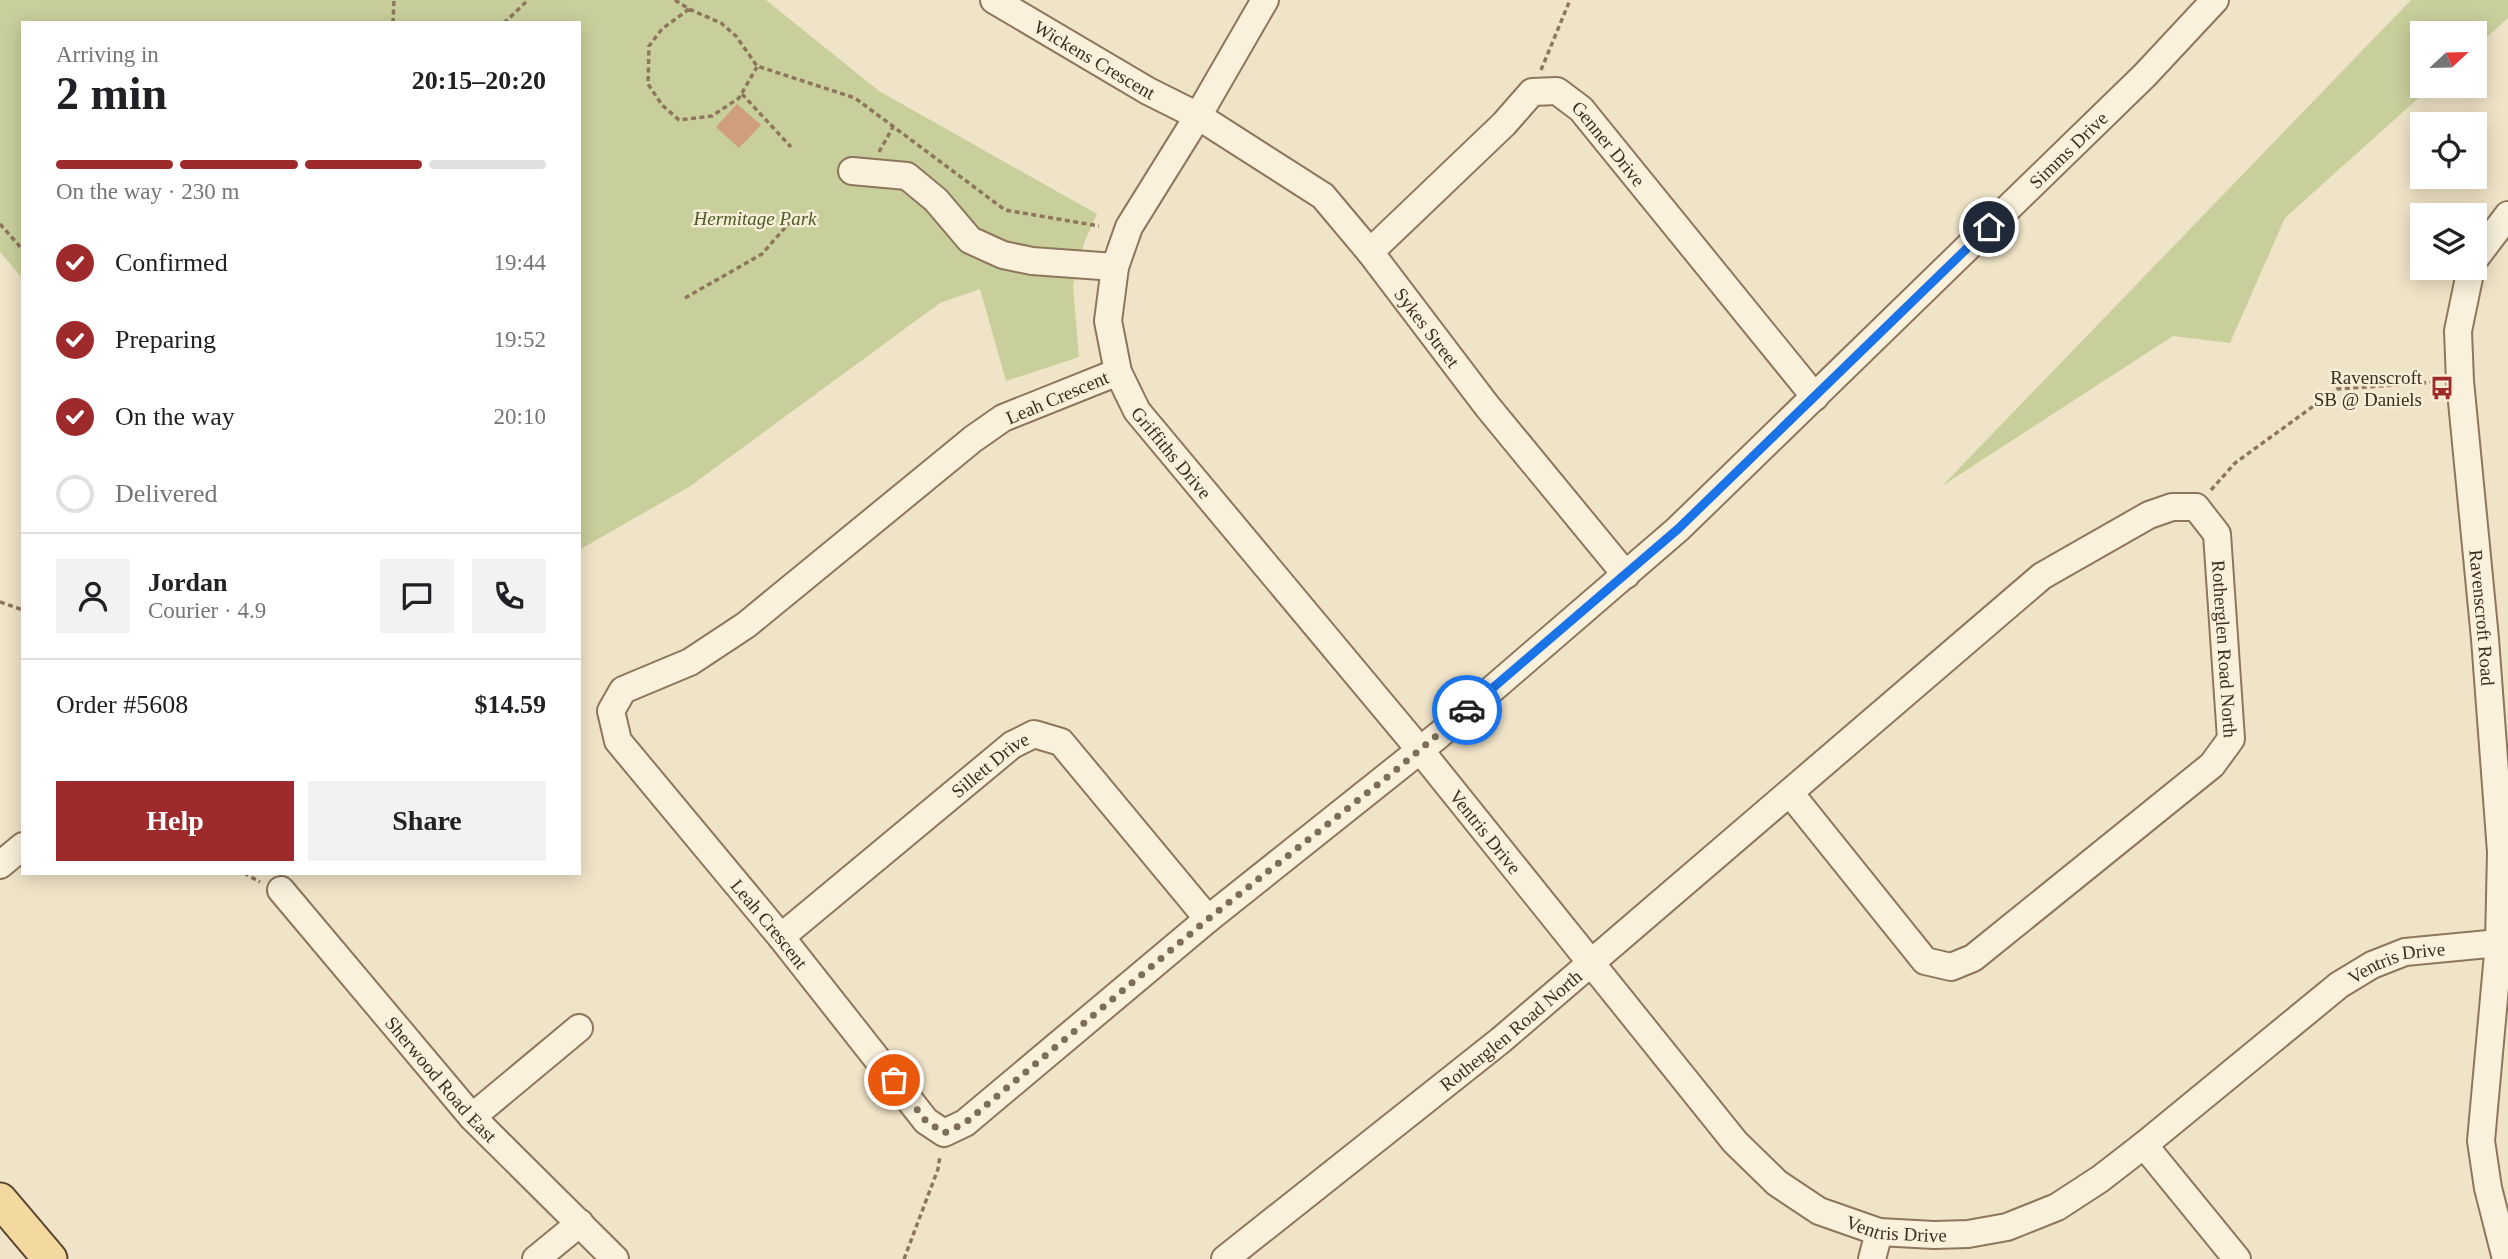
<!DOCTYPE html>
<meta charset="utf-8">
<style>
:root{--surface:#fff;--page:#f2f2f2;--text:#202124;--muted:#757577;--line:#e0e0e0;--accent:#9e2a2b}
body{margin:0;font-family:Georgia,serif;background:var(--page);color:var(--text);height:100vh;display:flex;flex-direction:column;font-size:26px;white-space:nowrap}
*{box-sizing:border-box;margin:0}
p{font-size:23px;color:var(--muted)}
.icon{flex:none;width:38px;height:38px;fill:none;stroke:currentColor;stroke-width:2;stroke-linecap:round;stroke-linejoin:round}
.map{position:relative;flex:1;overflow:hidden}
.details{position:absolute;left:21px;top:21px;width:560px;height:854px;display:flex;flex-direction:column;background:var(--surface);border-radius:0px;box-shadow:0 4px 18px #0003}
.details>*{flex:none}
.needle{width:46px;rotate:68deg}
.tools{position:absolute;left:2410px;top:21px;display:grid;gap:14px}
.tools a{display:grid;place-items:center;width:77px;height:77px;border-radius:0px;background:var(--surface);box-shadow:0 4px 18px #0003;font-size:35px}
.pin{position:absolute;display:grid;place-items:center;width:60px;height:60px;color:#fff;margin:-30px;border:4px solid #fff;border-radius:50%;box-shadow:0 2px 7px #0007}
.courier{position:absolute;display:grid;place-items:center;width:70px;height:70px;margin:-35px;border:5px solid #1a73e8;border-radius:50%;background:#fff;color:#222;box-shadow:0 2px 9px #0007}
.headline em{font-style:normal;font-weight:700}
.headline div{display:flex;flex-direction:column-reverse}
.headline{display:flex;align-items:center;justify-content:space-between;height:119px;padding:0 35px}
h1{font-size:46px;font-weight:700;line-height:52px}
.bar{display:grid;grid-template-columns:repeat(4,1fr);gap:10px 7px;align-content:center;height:84px;padding:0 35px}
.bar i{height:9px;border-radius:5px;background:var(--line)}
.bar .selected{background:var(--accent)}
.bar p{grid-column:span 4}
.line{display:flex;align-items:center;gap:18px;padding:0 35px;border-top:2px solid var(--line)}
.line div{flex:1}
.round{display:grid;place-items:center;flex:none;width:74px;height:74px;border-radius:0px;background:var(--page)}
ol{padding:0 35px;list-style:none}
li{display:flex;align-items:center;gap:21px;height:77px}
li p{margin-inline-start:auto}
li .icon{padding:7px;border-radius:50%;background:var(--accent);color:#fff;stroke-width:4}
li:last-child{color:var(--muted)}
li i{width:38px;height:38px;border:4px solid var(--line);border-radius:50%}
.button{display:flex;gap:14px;margin-top:auto;padding:14px 35px}
.button a{flex:1;height:80px;border-radius:0px;background:var(--accent);color:#fff;font-size:28px;font-weight:700;line-height:80px;text-align:center}
.button a+a{background:var(--page);color:var(--text)}
.map>svg:first-child{display:block}
.green{fill:#c9cf9b}
.building{fill:#cf9f7d}
.lines{fill:none;stroke-linecap:round;stroke-linejoin:round}
.minor-casing{stroke:#8d765c;stroke-width:30}
.major-casing{stroke:#5b4430;stroke-width:37}
.path{stroke:#8d765c;stroke-width:3.5;stroke-dasharray:5 3.5;stroke-linecap:butt}
.minor{stroke:#faf1dc;stroke-width:26}
.major{stroke:#f3d9a0;stroke-width:33}
.done{stroke:#7c6e5b;stroke-width:7;stroke-dasharray:0 12.6}
.route{stroke:#1a73e8;stroke-width:9}
.labels{text-anchor:middle;stroke-width:5;stroke-linejoin:round;paint-order:stroke}
.street-label{font-size:19px;fill:#3d2e20;stroke:#f7eed8}
.park-label{font-size:19px;font-style:italic;fill:#4d5a26;stroke:#f7eed8}
.poi-label{font-size:19px;fill:#3d2e20;stroke:#f7eed8;text-anchor:end}
</style>
<div class="map">
<svg width="2508" height="1259" viewBox="0 0 2508 1259">
<rect width="100%" height="100%" fill="#f0e4c8"/>
<path class="green" d="M0 0H766L879 91 1097 214 1084 243 1073 286 1079 357 1006 381 980 289 940 303 689 487 579 550V23H23V279L0 252Z
M2411 0H2508V18L2475 48 2474 33H2422V86H2432L2285 218 2230 343 2173 336 1942 486Z"/>
<path class="building" d="M737 104 761 125 739 148 716 127Z"/>
<g class="lines">
<g class="minor-casing">
<g id="minor">
<path id="s1" d="M994 0 1148 91 1198 116 1323 196 1370 252 1487 406 1626 575"/>
<path id="s2" d="M1265 0 1198 116 1129 227 1115 267 1108 321 1118 372 1137 411 1420 750 1735 1142 1777 1183 1819 1211 1879 1232 1934 1235 1968 1234 2007 1227 2057 1207 2100 1179 2144 1145 2339 985 2372 965 2405 952 2499 943"/>
<path d="M852 171 907 176 936 200 970 240 1003 255 1032 261 1115 267"/>
<path id="s3" d="M1370 252 1504 124 1532 92 1557 91 1581 109 1815 397"/>
<path d="M2474 260 2508 215"/>
<path id="s4" d="M2471 268 2458 331 2460 381 2485 639 2501 852 2499 943 2481 1141 2488 1188 2506 1259"/>
<path id="s5" d="M1118 372 1003 418 973 439 746 625 690 662 623 690 611 711 618 741 781 937 926 1121 944 1133 965 1123 1208 919 1439 735 1678 529 2145 75 2215 0"/>
<path d="M0 865 23 846"/>
<path id="s6" d="M281 890 472 1117 615 1259"/>
<path id="s7" d="M781 937 1012 745 1034 734 1061 742 1208 919"/>
<path d="M472 1117 579 1028"/>
<path d="M2144 1145 2237 1259"/>
<path d="M536 1259 580 1223"/>
<path id="s8" d="M1225 1259 1501 1040 2042 576 2149 515 2172 507H2196L2217 534 2231 739 2212 765 1973 958 1951 967 1925 961 1790 793"/>
<path d="M1872 1259 1879 1232"/>
</g>
</g>
<g class="major-casing">
<path id="major" d="M0 1200 50 1259"/>
</g>
<path class="path" d="M675 0 689 9 721 23 736 36 757 66 855 98 1005 210 1099 226
M689 9 662 29 649 46 648 84 662 105 679 120 712 116 739 98 757 67
M393 23 394 0
M504 23 528 0
M1541 70 1570 0
M742 94 791 147
M879 152 893 127
M0 224 23 250
M685 298 762 254 796 215
M2211 490 2235 463 2337 389 2437 382
M0 602 23 610
M244 873 260 882
M904 1259 938 1169 940 1156"/>
<use href="#minor" class="minor"/>
<use href="#major" class="major"/>
</g>
<g class="lines">
<path class="done" d="M894 1080 926 1121 944 1133 965 1123 1208 919 1391 774 1467 710"/>
<path class="route" d="M1467 710 1678 529 1989 227"/>
</g>
<defs>
<g id="bus-bare" transform="scale(1.89)"><path d="M-5-6H5V4H4V6H2V4H-2V6H-4V4H-5ZM-3.5-4V0h7V-4ZM-3.5 1.2v1.5H-2V1.2ZM2 1.2v1.5H3.5V1.2Z" fill="#9e2a2b" stroke="#f7eed8" stroke-width="2.5" paint-order="stroke"/></g>
</defs>
<g fill-rule="evenodd">
<use href="#bus-bare" x="2442" y="388"/>
</g>
<g class="labels">
<g class="street-label">
<text dy="7" stroke="none"><textPath href="#s1" startOffset="117">Wickens Crescent</textPath></text>
<text dy="7" stroke="none"><textPath href="#s3" startOffset="327">Genner Drive</textPath></text>
<text dy="7" stroke="none"><textPath href="#s5" startOffset="2655">Simms Drive</textPath></text>
<text dy="7" stroke="none"><textPath href="#s1" startOffset="551">Sykes Street</textPath></text>
<text transform="translate(1057 397) rotate(-23)" y="7">Leah Crescent</text>
<text dy="7" stroke="none"><textPath href="#s2" startOffset="511">Griffiths Drive</textPath></text>
<text dy="7" stroke="none"><textPath href="#s4" startOffset="352">Ravenscroft Road</textPath></text>
<text dy="7" stroke="none"><textPath href="#s8" startOffset="1386">Rotherglen Road North</textPath></text>
<text dy="7" stroke="none"><textPath href="#s7" startOffset="271">Sillett Drive</textPath></text>
<text dy="7" stroke="none"><textPath href="#s2" startOffset="1003">Ventris Drive</textPath></text>
<text dy="7" stroke="none"><textPath href="#s5" startOffset="886">Leah Crescent</textPath></text>
<text dy="7" stroke="none"><textPath href="#s2" startOffset="2179">Ventris Drive</textPath></text>
<text dy="7" stroke="none"><textPath href="#s8" startOffset="366">Rotherglen Road North</textPath></text>
<text dy="7" stroke="none"><textPath href="#s6" startOffset="248">Sherwood Road East</textPath></text>
<text dy="7" stroke="none"><textPath href="#s2" startOffset="1591">Ventris Drive</textPath></text>
</g>
<g class="park-label">
<text x="755" y="225">Hermitage Park</text>
</g>
<g class="poi-label">
<text x="2422" y="384">Ravenscroft<tspan x="2422" dy="22">SB @ Daniels</tspan></text>
</g>
</g>
</svg>
<div class="tools">
<a><svg class="needle" viewBox="-14 -14 28 28"><path d="M0-13l5 13h-10z" fill="#e53935"/><path d="M0 13l5-13h-10z" fill="#757577"/></svg></a>
<a><svg class="icon" aria-label="locate" viewBox="0 0 24 24"><circle cx="12" cy="12" r="6"/><path d="M12 2v4M12 18v4M2 12h4M18 12h4"/></svg></a>
<a><svg class="icon" aria-label="layers" viewBox="0 0 24 24"><path d="M12 4l9 5-9 5-9-5zM3 14l9 5 9-5"/></svg></a>
</div>
<div class="pin" style="left:894px;top:1080px;background:#ea580c"><svg class="icon" aria-label="bag" viewBox="0 0 24 24"><path d="M5 8h14l-1 12H6zM9 8a3 3 0 0 1 6 0"/></svg></div>
<div class="pin" style="left:1989px;top:227px;background:#1f2937"><svg class="icon" aria-label="home" viewBox="0 0 24 24"><path d="M3 11l9-7 9 7M6 9v11h12V9"/></svg></div>
<div class="courier" style="left:1467px;top:710px"><svg class="icon" aria-label="car" viewBox="0 0 24 24"><path d="M5 17H2v-5l4-1 3-4h7l3 4 3 1v5h-3M9 17h6M6 11h13"/><circle cx="7" cy="17" r="2"/><circle cx="17" cy="17" r="2"/></svg></div>
<section class="details">
<div class="headline"><div><h1>2 min</h1><p>Arriving in</p></div><em>20:15–20:20</em></div>
<div class="bar"><i class="selected"></i><i class="selected"></i><i class="selected"></i><i></i><p>On the way · 230 m</p></div>
<ol>
<li><svg class="icon" aria-label="check" viewBox="0 0 24 24"><path d="M5 12l5 5 9-10"/></svg>Confirmed<p>19:44</p></li>
<li><svg class="icon" aria-label="check" viewBox="0 0 24 24"><path d="M5 12l5 5 9-10"/></svg>Preparing<p>19:52</p></li>
<li><svg class="icon" aria-label="check" viewBox="0 0 24 24"><path d="M5 12l5 5 9-10"/></svg>On the way<p>20:10</p></li>
<li><i></i>Delivered</li>
</ol>
<div class="line" style="height:126px"><a class="round"><svg class="icon" aria-label="person" viewBox="0 0 24 24"><circle cx="12" cy="8" r="4"/><path d="M4 21q1-7 8-7t8 7"/></svg></a><div><b>Jordan</b><p>Courier · 4.9</p></div><a class="round"><svg class="icon" aria-label="chat" viewBox="0 0 24 24"><path d="M4 5h16v11H9l-5 4z"/></svg></a><a class="round"><svg class="icon" aria-label="phone" viewBox="0 0 24 24"><path d="M5 4h4l2 5-3 2q2 4 5 5l2-3 5 2v4C11 20 4 13 5 4z"/></svg></a></div>
<div class="line" style="height:91px"><div>Order #5608</div><b>$14.59</b></div>
<div class="button"><a>Help</a><a>Share</a></div>
</section>
</div>
